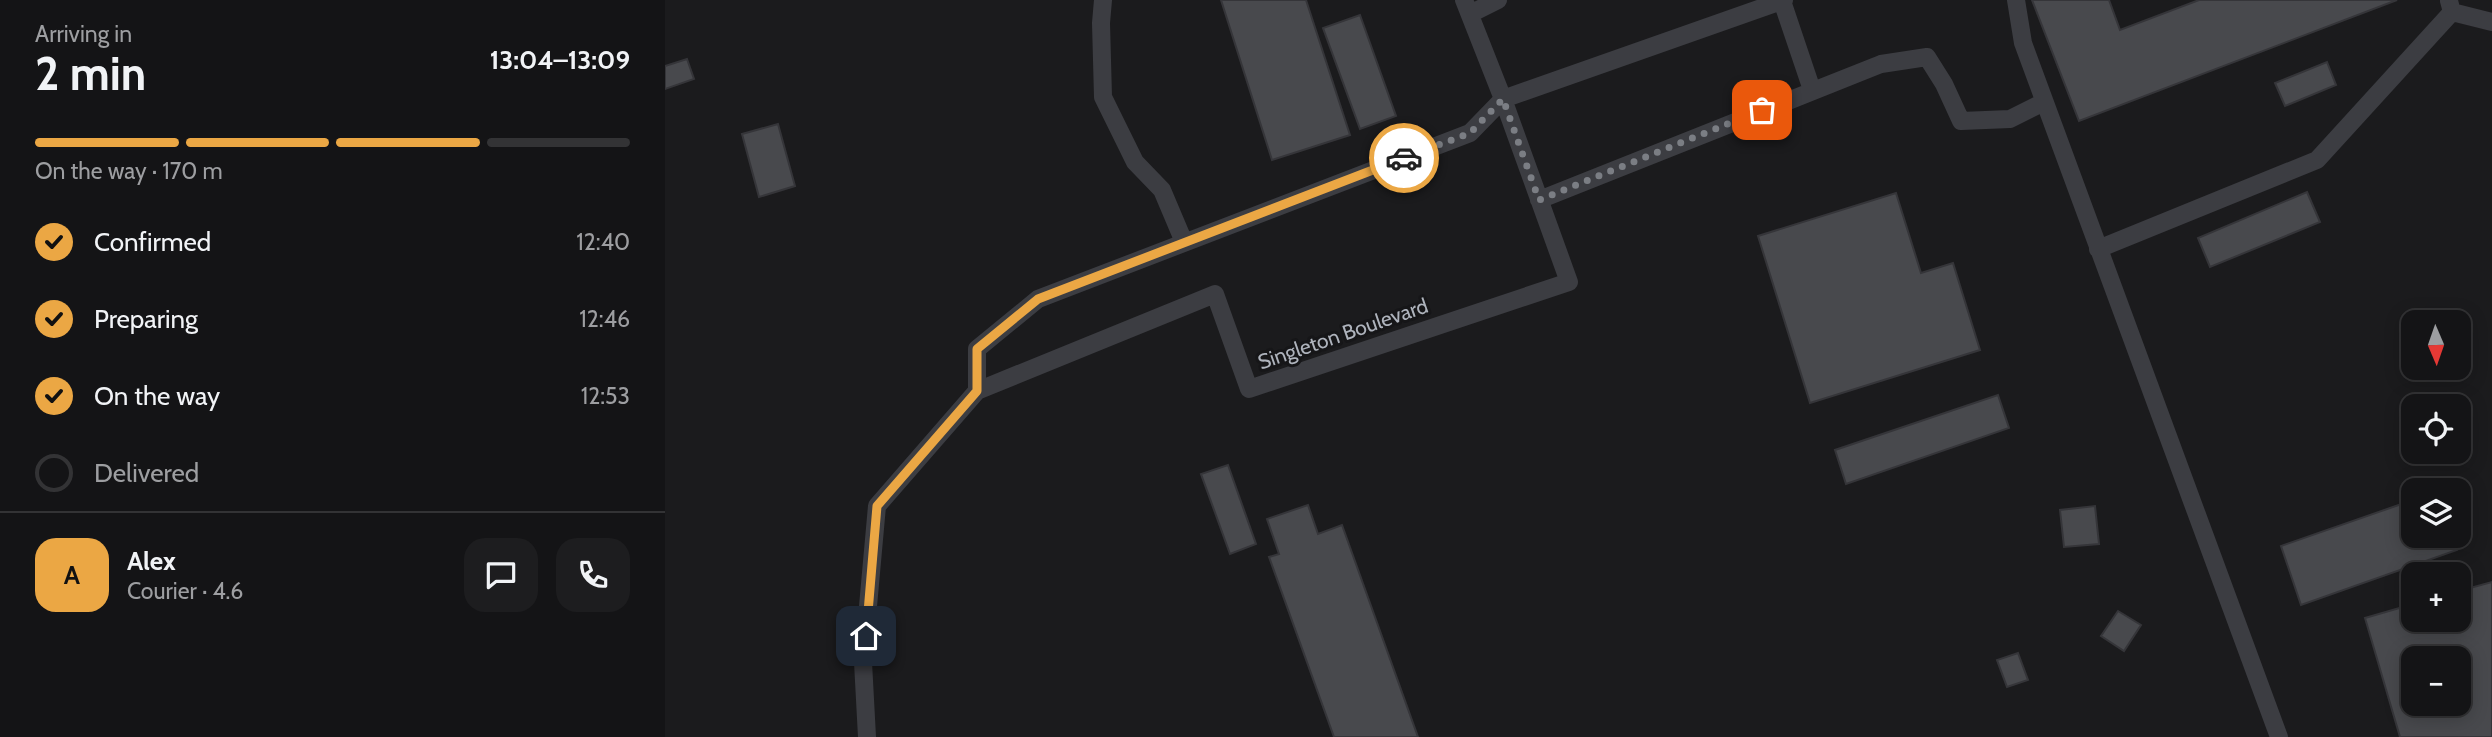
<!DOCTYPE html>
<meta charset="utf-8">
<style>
:root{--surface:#141416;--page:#1d1d1f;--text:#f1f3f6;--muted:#9d9ea1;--line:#333335;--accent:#eba744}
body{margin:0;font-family:Cabin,sans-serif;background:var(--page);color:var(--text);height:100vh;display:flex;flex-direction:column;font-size:26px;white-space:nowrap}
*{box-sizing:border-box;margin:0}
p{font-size:23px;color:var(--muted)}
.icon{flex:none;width:38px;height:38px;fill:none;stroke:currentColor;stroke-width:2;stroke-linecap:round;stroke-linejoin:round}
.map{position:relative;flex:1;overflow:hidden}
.sheet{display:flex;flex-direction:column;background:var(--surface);width:665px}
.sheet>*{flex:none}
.needle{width:46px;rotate:178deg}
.tools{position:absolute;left:1736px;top:310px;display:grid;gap:14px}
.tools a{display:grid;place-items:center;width:70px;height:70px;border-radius:14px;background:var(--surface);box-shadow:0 4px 18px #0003,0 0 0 2px var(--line);font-size:35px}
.pin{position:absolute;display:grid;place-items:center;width:60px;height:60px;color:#fff;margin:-30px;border-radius:14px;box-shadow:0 4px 10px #0006}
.courier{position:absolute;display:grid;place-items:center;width:70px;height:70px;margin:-35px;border:5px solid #eba744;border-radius:50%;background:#fff;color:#222;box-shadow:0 2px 9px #0007}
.head em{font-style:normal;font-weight:700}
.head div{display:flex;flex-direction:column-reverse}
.head{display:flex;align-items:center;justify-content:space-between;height:119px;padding:0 35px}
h1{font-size:46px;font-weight:700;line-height:52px}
.bar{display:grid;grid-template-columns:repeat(4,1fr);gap:10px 7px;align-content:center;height:84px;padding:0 35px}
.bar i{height:9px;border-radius:5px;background:var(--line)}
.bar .selected{background:var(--accent)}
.bar p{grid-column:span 4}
.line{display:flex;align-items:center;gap:18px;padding:0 35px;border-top:2px solid var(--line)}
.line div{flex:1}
.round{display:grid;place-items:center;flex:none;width:74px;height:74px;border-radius:21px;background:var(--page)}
ol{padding:0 35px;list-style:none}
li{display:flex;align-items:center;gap:21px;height:77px}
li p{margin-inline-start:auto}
li .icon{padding:7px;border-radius:50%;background:var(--accent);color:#111;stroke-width:4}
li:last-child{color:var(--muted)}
li i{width:38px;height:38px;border:4px solid var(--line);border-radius:50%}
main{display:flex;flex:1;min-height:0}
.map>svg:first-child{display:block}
.building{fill:#48494d;stroke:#353539;stroke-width:2;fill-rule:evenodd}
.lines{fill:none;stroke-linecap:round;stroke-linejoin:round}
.lane{stroke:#3c3d42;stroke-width:18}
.done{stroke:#7b7e84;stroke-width:7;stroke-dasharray:0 12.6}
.route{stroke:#eba744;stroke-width:9}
.labels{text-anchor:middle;stroke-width:6;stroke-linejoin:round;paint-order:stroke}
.street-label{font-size:21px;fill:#aeb3bc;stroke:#161618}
</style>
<main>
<section class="sheet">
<div class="head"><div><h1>2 min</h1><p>Arriving in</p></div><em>13:04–13:09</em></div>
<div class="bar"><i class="selected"></i><i class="selected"></i><i class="selected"></i><i></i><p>On the way · 170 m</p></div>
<ol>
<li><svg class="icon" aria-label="check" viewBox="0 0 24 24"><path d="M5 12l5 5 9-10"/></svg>Confirmed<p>12:40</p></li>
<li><svg class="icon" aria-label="check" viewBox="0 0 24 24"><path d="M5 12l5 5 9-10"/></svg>Preparing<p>12:46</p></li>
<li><svg class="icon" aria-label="check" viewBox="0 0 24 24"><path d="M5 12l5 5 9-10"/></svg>On the way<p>12:53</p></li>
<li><i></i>Delivered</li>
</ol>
<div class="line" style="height:126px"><b class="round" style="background:var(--accent);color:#111">A</b><div><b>Alex</b><p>Courier · 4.6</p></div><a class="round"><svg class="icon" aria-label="chat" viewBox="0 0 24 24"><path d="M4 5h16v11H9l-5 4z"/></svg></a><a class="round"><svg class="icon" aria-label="phone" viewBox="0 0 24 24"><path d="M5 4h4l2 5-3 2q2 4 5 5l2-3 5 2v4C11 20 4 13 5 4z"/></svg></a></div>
</section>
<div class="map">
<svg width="1827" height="737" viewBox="0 0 1827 737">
<rect width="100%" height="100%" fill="#1b1b1d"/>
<path class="building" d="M556 0H641L685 135 607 160Z
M1367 0H1444L1455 30 1534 0H1732L1414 121Z
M695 15 731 116 695 129 658 28Z
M22 59 29 79 0 89V66Z
M1662 62 1671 85 1620 106 1610 83Z
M113 124 130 186 94 197 77 134Z
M1642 192 1655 222 1545 267 1533 238Z
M1231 193 1256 273 1288 263 1315 350 1145 403 1093 236Z
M1333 395 1344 428 1181 484 1170 450Z
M563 465 591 544 565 554 536 474Z
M1748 500V536H1787L1792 550 1636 605 1616 546Z
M643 505 653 534 677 525 753 737H669L604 557 614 554 602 519Z
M1430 506 1434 544 1399 547 1395 510Z
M1827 582V737H1735L1700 618 1748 604V620H1794V591ZM1748 658H1794V704H1748Z
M1453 611 1476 625 1459 651 1436 636Z
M1353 653 1363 680 1342 687 1332 660Z"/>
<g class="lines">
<path class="lane" d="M438 0 436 23 438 97 470 162 497 190 519 242
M1351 0 1358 43 1614 737
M1117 1 1147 90
M1784 1 1787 12 1827 22
M805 14 833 0
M874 200 1216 64 1262 57 1279 84 1296 121 1345 119 1379 102
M1433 249 1652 160 1787 12
M312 391V349L373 299 805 133 838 99 799 0
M202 737 198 662 212 506 312 391 550 294 584 389 904 282 838 99 1119 0"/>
</g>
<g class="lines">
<path class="done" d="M739 158 805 133 838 99 874 200 1097 110"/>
<path class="route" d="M201 636 212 506 312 391V349L373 299 739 158"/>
</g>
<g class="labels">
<g class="street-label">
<text transform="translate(678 334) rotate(-19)" y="7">Singleton Boulevard</text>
</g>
</g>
</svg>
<div class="tools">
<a><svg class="needle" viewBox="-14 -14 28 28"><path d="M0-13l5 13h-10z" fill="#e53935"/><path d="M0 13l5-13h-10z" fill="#9d9ea1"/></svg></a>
<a><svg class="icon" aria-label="locate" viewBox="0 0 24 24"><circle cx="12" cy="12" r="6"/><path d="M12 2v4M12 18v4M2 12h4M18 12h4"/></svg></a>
<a><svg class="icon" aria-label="layers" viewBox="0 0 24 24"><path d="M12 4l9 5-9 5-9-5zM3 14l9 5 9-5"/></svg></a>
<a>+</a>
<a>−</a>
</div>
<div class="pin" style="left:1097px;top:110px;background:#ea580c"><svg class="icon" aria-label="bag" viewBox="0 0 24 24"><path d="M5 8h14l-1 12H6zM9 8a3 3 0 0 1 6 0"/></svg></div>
<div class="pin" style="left:201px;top:636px;background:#1f2937"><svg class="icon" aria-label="home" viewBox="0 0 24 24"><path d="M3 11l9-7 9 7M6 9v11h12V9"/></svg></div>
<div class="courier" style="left:739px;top:158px"><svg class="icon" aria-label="car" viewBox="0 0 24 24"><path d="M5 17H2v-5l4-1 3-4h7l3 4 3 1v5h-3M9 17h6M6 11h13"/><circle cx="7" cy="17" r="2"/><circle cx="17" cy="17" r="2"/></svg></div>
</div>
</main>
